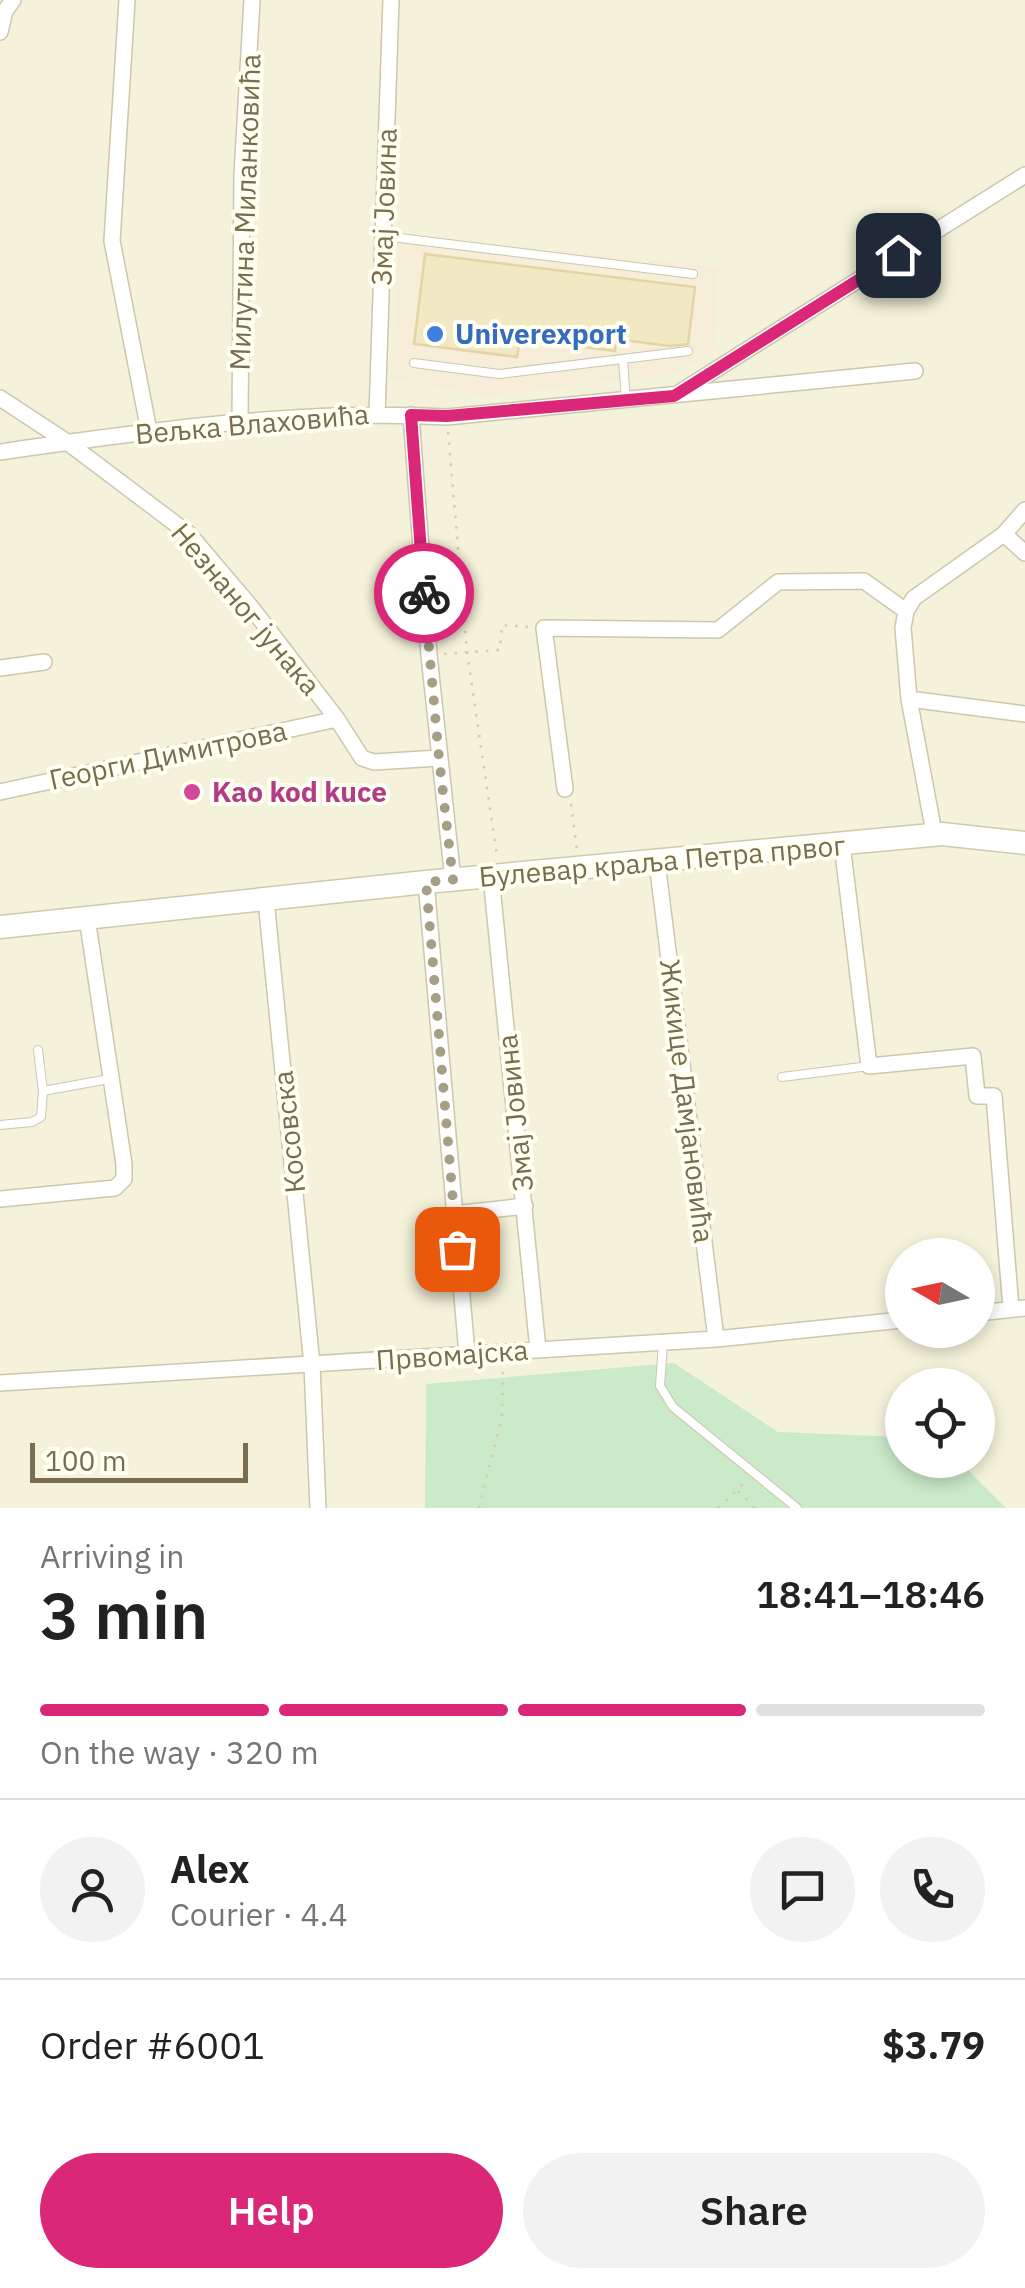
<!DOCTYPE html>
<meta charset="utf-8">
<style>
:root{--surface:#fff;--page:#f2f2f2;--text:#222;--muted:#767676;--line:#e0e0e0;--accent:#db2777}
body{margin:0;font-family:"IBM Plex Sans",sans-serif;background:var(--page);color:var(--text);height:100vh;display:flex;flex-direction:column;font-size:38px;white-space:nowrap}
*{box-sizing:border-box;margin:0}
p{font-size:32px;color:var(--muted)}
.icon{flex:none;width:55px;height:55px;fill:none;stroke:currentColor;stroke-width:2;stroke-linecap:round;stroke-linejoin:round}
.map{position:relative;height:1508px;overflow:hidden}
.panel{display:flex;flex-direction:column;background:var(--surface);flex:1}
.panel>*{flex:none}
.needle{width:65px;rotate:279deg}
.controls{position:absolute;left:885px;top:1238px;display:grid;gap:20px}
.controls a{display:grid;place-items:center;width:110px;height:110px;border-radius:50%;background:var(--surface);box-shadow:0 5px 15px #0003;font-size:50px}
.scale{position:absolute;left:30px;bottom:25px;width:218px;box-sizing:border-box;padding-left:10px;border:5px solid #786d4e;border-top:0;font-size:28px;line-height:35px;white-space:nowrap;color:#786d4e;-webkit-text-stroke:8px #fffff2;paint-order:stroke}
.pin{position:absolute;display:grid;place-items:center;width:85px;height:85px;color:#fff;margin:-42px;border-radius:20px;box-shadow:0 5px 15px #0006}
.courier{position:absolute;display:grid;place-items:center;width:100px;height:100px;margin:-50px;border:8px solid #db2777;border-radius:50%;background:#fff;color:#222;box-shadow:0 2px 12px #0007}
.summary em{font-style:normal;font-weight:600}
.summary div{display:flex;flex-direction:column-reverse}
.summary{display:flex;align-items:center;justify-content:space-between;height:170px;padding:0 40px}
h1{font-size:65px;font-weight:600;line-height:75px}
.bar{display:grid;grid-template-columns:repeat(4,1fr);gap:15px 10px;align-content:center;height:120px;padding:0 40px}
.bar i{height:12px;border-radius:8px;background:var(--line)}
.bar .selected{background:var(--accent)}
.bar p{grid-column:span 4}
.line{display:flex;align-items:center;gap:25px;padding:0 40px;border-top:2px solid var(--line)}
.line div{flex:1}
.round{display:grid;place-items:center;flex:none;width:105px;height:105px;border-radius:52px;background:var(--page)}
.primary-button{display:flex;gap:20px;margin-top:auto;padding:20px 40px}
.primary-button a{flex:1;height:115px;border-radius:60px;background:var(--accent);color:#fff;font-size:40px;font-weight:600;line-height:115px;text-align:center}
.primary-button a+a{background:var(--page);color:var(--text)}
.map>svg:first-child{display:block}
.residential{fill:#f4f2da;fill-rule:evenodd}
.commercial{fill:#f7eeda}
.green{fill:#caeac9}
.building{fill:#f1e8c4;stroke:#e3d5a4;stroke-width:2.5}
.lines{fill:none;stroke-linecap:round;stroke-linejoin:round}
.service-casing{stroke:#cdc7ae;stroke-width:10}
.minor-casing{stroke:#cdc7ae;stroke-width:18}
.secondary-casing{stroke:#cfcaac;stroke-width:25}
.path{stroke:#d7cca6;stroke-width:2.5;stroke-dasharray:2.5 8;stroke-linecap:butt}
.service{stroke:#fff;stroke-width:8}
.minor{stroke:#fff;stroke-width:15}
.secondary{stroke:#fff;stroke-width:22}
.done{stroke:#a69f85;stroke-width:10;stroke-dasharray:0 18}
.route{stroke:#db2777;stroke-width:12}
.shop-dot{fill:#3f7fe0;stroke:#fffff2;stroke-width:4}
.hotel-dot{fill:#d1479c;stroke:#fffff2;stroke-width:4}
.labels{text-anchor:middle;stroke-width:8;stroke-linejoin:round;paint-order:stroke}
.street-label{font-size:28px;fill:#786d4e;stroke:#fffff2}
.shop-label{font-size:28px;font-weight:bold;fill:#366cbe;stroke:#fffff2;text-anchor:start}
.hotel-label{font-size:28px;font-weight:bold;fill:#b23c85;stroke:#fffff2;text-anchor:start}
</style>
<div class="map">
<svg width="1025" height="1508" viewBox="0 0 1025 1508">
<rect width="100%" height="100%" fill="#fcfceb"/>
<path class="residential" d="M0 0H1025V1508H0ZM902 1255H978V1330H902ZM902 1385H978V1460H902Z"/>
<path class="commercial" d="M400 234 719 267 713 351 672 374 485 396 390 378Z"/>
<path class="green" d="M674 1363 778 1432 902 1437V1460H958L1006 1508H425L426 1384Z"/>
<path class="building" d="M425 254 695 287 688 344 669 346 616 339 615 351 520 339 517 357 414 344Z"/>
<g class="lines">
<g class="service-casing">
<path id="service" d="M383 236 693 274
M623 360 626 400
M414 363 499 374 688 351
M782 1077 869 1066
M43 1091 109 1079
M0 1125 32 1122 41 1117 43 1091 38 1050
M663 1343 660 1386 673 1407 797 1508"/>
</g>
<g class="minor-casing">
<path id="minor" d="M127 0 112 241 149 431
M0 32 5 11 13 0
M677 394 1025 175
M0 398 67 442 189 534 251 607 337 719 362 758 374 762 439 758
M377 414 391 0
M411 415 429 655 453 880
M240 423 242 175 252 0
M0 452C147 431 298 409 447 417L915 371
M1004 534 1025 553
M0 668 44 662
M909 699 1025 714
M565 789 544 628 718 630 778 582 864 581 906 611
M0 792 337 719
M932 822 909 699 903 628 906 611 914 598 1004 534 1025 510
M842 844 869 1066 973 1056 977 1096H994L1011 1309
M657 862 716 1339
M491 876 538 1350
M426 882 467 1354
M266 900 312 1365 318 1508
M0 1199 115 1188 124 1179V1164L87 918
M454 1214 525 1206
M978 1313 1025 1308
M0 1383 716 1339 902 1320"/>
</g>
<g class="secondary-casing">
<path id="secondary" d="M0 927 426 882 942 834 1025 843"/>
</g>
<path class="path" d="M448 432 467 652 497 856
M444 654 500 650 502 625 528 627
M571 804 577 851
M738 1491 755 1508
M479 1508 502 1416 503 1369
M718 1508 746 1481"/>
<use href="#service" class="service"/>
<use href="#minor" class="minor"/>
<use href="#secondary" class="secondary"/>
</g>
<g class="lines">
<path class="done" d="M424 593 439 758 453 880 426 882 457 1249"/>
<path class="route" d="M424 593 411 415 447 416 674 396 898 255"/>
</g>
<circle class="shop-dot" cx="435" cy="334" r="10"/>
<circle class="hotel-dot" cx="192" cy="792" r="10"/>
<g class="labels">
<g class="street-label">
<text transform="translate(384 207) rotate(-88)" y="10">Змај Јовина</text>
<text transform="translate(245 212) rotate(-88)" y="10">Милутина Миланковића</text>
<text transform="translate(252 424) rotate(-5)" y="10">Вељка Влаховића</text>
<text transform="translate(246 609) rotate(50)" y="10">Незнаног јунака</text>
<text transform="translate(168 755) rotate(-12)" y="10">Георги Димитрова</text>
<text transform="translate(662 861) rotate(-5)" y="10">Булевар краља Петра првог</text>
<text transform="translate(687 1101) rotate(83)" y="10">Жикице Дамјановића</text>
<text transform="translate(515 1113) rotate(-96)" y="10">Змај Јовина</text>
<text transform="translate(289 1132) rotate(-96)" y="10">Косовска</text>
<text transform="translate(452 1355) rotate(-4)" y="10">Првомајска</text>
</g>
<g class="shop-label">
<text x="455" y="344">Univerexport</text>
</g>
<g class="hotel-label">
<text x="212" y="802">Kao kod kuce</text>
</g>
</g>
</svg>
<div class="controls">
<a><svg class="needle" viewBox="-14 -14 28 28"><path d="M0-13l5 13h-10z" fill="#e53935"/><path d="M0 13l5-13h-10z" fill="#767676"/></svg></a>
<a><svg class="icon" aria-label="locate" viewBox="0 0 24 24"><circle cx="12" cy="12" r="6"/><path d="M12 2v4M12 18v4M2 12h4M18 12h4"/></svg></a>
</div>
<div class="scale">100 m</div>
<div class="pin" style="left:457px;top:1249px;background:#ea580c"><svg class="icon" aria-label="bag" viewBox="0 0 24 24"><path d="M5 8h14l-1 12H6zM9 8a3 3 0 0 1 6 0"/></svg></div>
<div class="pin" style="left:898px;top:255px;background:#1f2937"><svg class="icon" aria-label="home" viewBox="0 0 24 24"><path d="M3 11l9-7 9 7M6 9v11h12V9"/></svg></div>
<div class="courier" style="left:424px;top:593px"><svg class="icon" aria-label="bike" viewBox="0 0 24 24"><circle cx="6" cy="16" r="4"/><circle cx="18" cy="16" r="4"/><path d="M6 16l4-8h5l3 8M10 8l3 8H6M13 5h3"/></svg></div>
</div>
<section class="panel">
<div class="summary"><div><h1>3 min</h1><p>Arriving in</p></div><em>18:41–18:46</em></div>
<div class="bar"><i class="selected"></i><i class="selected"></i><i class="selected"></i><i></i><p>On the way · 320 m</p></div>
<div class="line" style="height:180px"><a class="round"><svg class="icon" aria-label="person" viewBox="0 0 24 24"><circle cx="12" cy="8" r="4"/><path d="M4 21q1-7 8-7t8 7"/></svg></a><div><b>Alex</b><p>Courier · 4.4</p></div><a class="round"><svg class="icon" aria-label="chat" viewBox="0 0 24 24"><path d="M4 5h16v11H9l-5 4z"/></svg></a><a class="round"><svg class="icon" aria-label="phone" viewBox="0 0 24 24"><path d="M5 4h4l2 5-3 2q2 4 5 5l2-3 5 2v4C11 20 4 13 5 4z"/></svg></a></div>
<div class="line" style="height:130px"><div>Order #6001</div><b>$3.79</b></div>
<div class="primary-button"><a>Help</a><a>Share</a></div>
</section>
